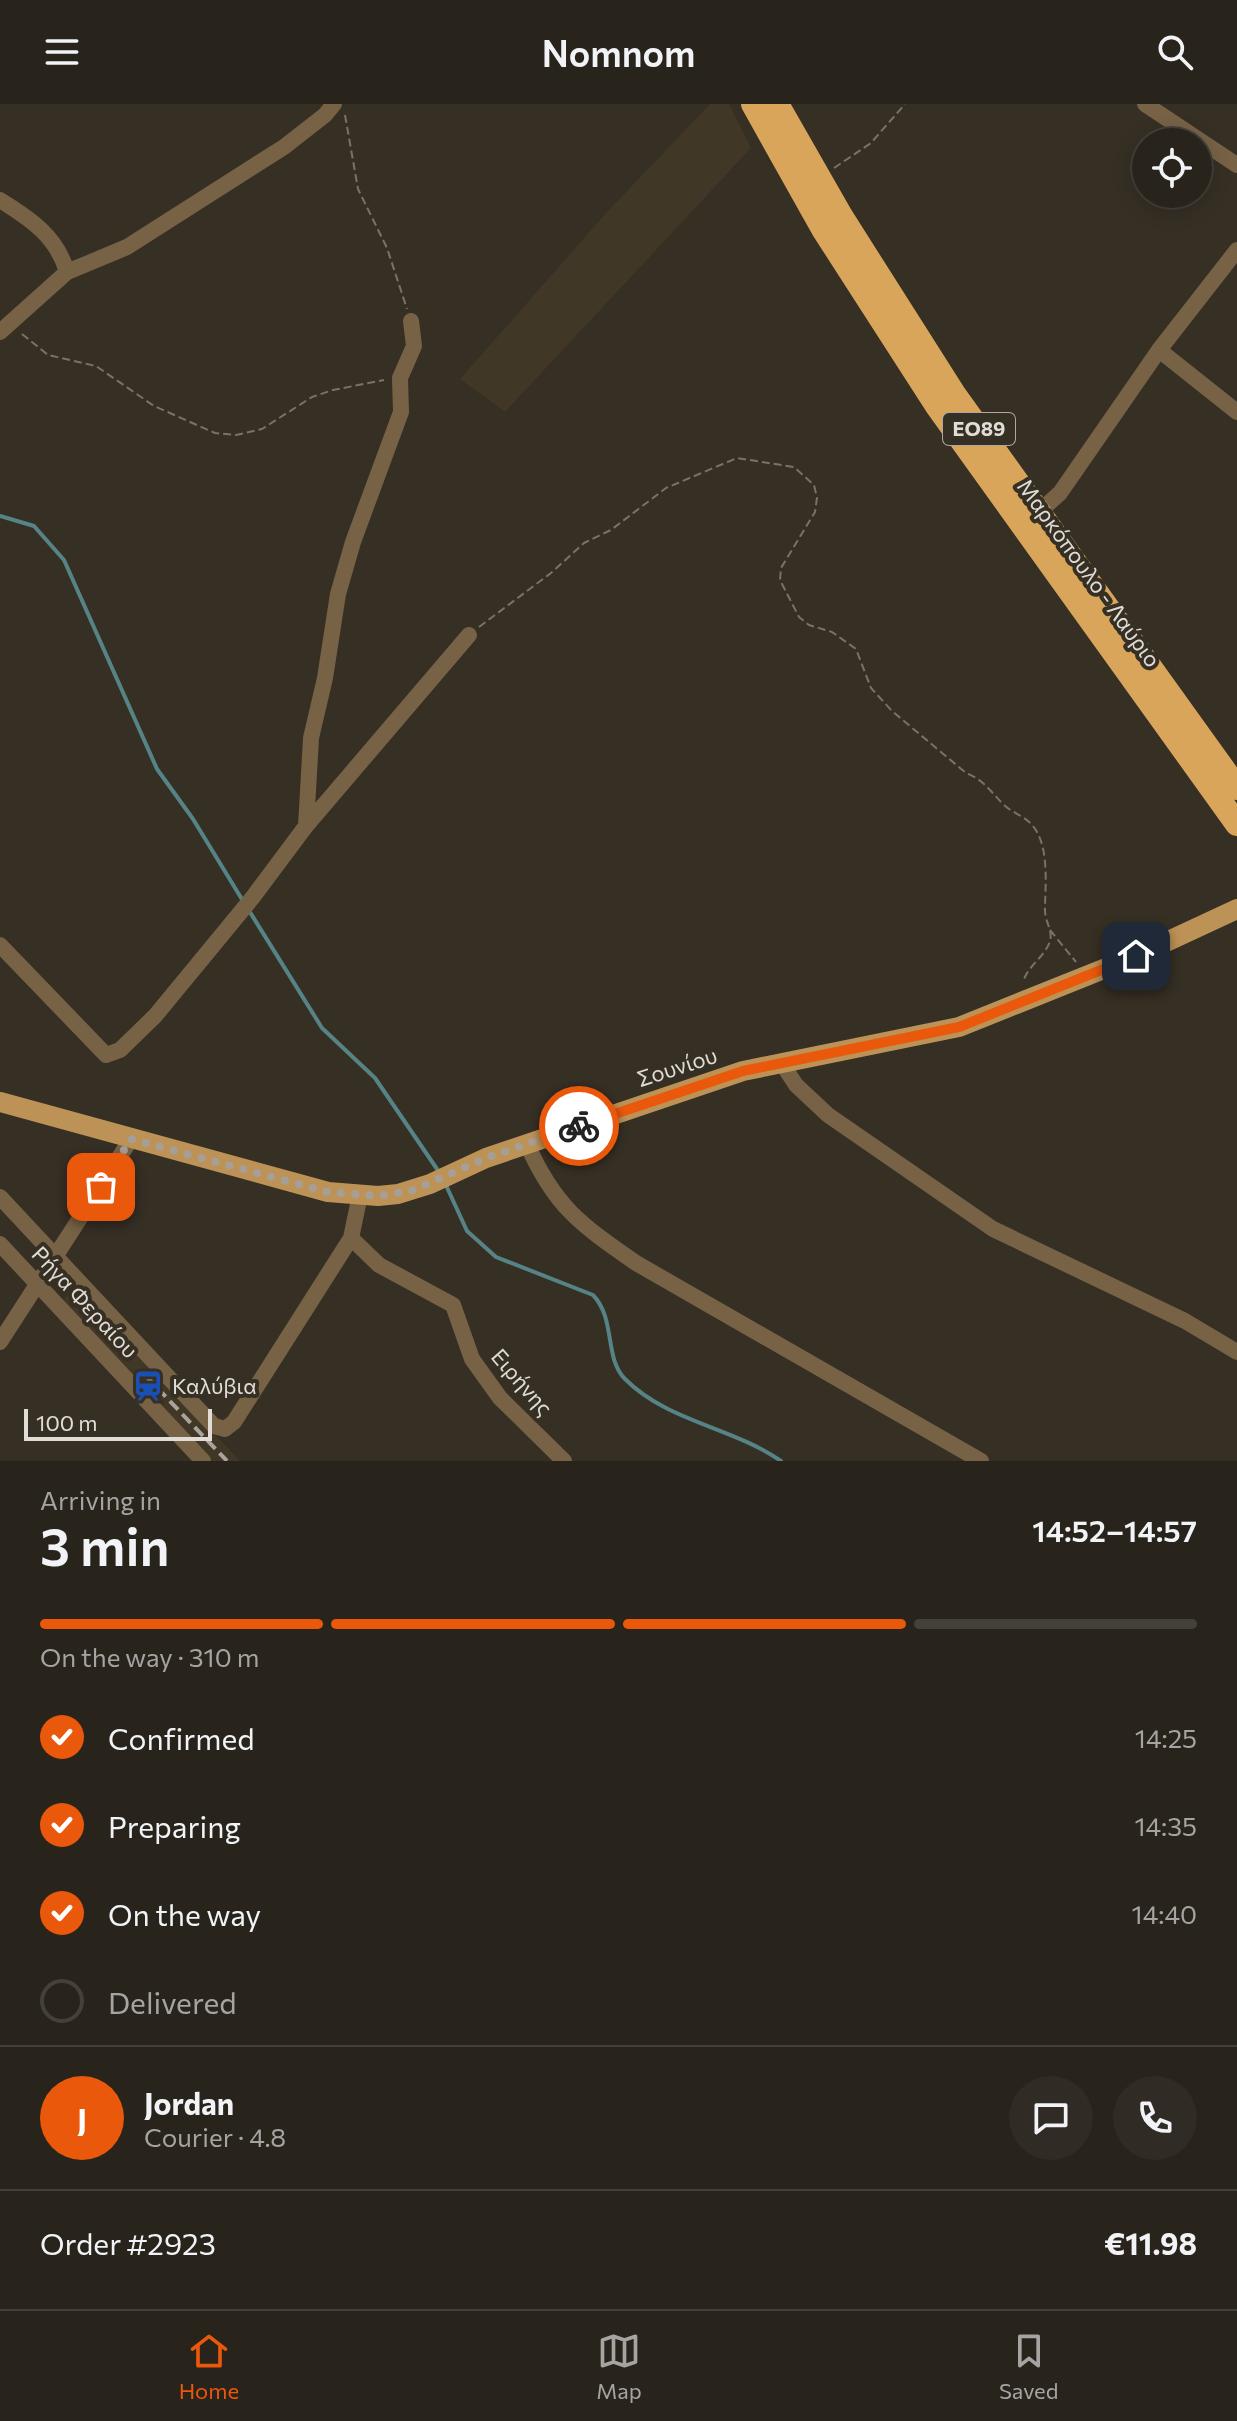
<!DOCTYPE html>
<meta charset="utf-8">
<style>
:root{--surface:#28231b;--page:#302b24;--text:#f1f3f6;--muted:#a5a4a3;--line:#44403a;--accent:#ea580c}
body{margin:0;font-family:Commissioner,sans-serif;background:var(--page);color:var(--text);height:100vh;display:flex;flex-direction:column;font-size:30px;white-space:nowrap}
*{box-sizing:border-box;margin:0}
p{font-size:26px;color:var(--muted)}
.icon{flex:none;width:44px;height:44px;fill:none;stroke:currentColor;stroke-width:2;stroke-linecap:round;stroke-linejoin:round}
.map{position:relative;height:1357px;overflow:hidden}
.side{display:flex;flex-direction:column;background:var(--surface);flex:1}
.side>*{flex:none}
.buttons{position:absolute;left:1132px;top:24px;display:grid;gap:16px}
.buttons a{display:grid;place-items:center;width:80px;height:80px;border-radius:50%;background:var(--surface);box-shadow:0 4px 20px #0003,0 0 0 2px var(--line);font-size:40px}
.scale{position:absolute;left:24px;bottom:20px;width:188px;box-sizing:border-box;padding-left:8px;border:4px solid #e1dcd6;border-top:0;font-size:22px;line-height:28px;white-space:nowrap;color:#e1dcd6;-webkit-text-stroke:6px #362f24;paint-order:stroke}
.pin{position:absolute;display:grid;place-items:center;width:68px;height:68px;color:#fff;margin:-34px;border-radius:16px;box-shadow:0 4px 12px #0006}
.courier{position:absolute;display:grid;place-items:center;width:80px;height:80px;margin:-40px;border:6px solid #ea580c;border-radius:50%;background:#fff;color:#222;box-shadow:0 2px 10px #0007}
.head em{font-style:normal;font-weight:600}
.head div{display:flex;flex-direction:column-reverse}
.head{display:flex;align-items:center;justify-content:space-between;height:136px;padding:0 40px}
h1{font-size:52px;font-weight:600;line-height:60px}
.bar{display:grid;grid-template-columns:repeat(4,1fr);gap:12px 8px;align-content:center;height:96px;padding:0 40px}
.bar i{height:10px;border-radius:6px;background:var(--line)}
.bar .selected{background:var(--accent)}
.bar p{grid-column:span 4}
.line{display:flex;align-items:center;gap:20px;padding:0 40px;border-top:2px solid var(--line)}
.line div{flex:1}
.round{display:grid;place-items:center;flex:none;width:84px;height:84px;border-radius:42px;background:var(--page)}
ol{padding:0 40px;list-style:none}
li{display:flex;align-items:center;gap:24px;height:88px}
li p{margin-inline-start:auto}
li .icon{padding:8px;border-radius:50%;background:var(--accent);color:#fff;stroke-width:4}
li:last-child{color:var(--muted)}
li i{width:44px;height:44px;border:4px solid var(--line);border-radius:50%}
header{display:flex;justify-content:space-between;align-items:center;height:104px;padding:0 40px;background:var(--surface);font-size:36px;font-weight:600}
.tab-bar{display:flex;justify-content:space-around;align-items:center;height:112px;border-top:2px solid var(--line);background:var(--surface);font-size:22px;color:var(--muted)}
.tab-bar a{display:grid;justify-items:center;gap:4px}
.tab-bar .selected{color:var(--accent)}
.map>svg:first-child{display:block}
.built{fill:#413726}
.lines{fill:none;stroke-linecap:round;stroke-linejoin:round}
.stream{stroke:#568486;stroke-width:4}
.path{stroke:#787269;stroke-width:2;stroke-dasharray:8 4;stroke-linecap:butt}
.minor{stroke:#776246;stroke-width:16}
.major{stroke:#bd9256;stroke-width:20}
.highway{stroke:#d9a55b;stroke-width:24}
.rail{stroke:#a9a39b;stroke-width:4;stroke-dasharray:12 6;stroke-linecap:butt}
.done{stroke:#a59f98;stroke-width:8;stroke-dasharray:0 14.4}
.route{stroke:#ea580c;stroke-width:10}
.labels{text-anchor:middle;stroke-width:8;stroke-linejoin:round;paint-order:stroke}
.shield{fill:#362f24;stroke:#aea8a1;stroke-width:2}
.shield-label{font-size:20px;font-weight:bold;fill:#e1dcd6}
.street-label{font-size:22px;fill:#e1dcd6;stroke:#362f24}
.poi-label{font-size:22px;fill:#e1dcd6;stroke:#362f24;text-anchor:start}
</style>
<header><svg class="icon" aria-label="menu" viewBox="0 0 24 24"><path d="M4 6h16M4 12h16M4 18h16"/></svg>Nomnom<svg class="icon" aria-label="search" viewBox="0 0 24 24"><circle cx="10" cy="10" r="6"/><path d="M15 15l6 6"/></svg></header>
<div class="map">
<svg width="1237" height="1357" viewBox="0 0 1237 1357">
<rect width="100%" height="100%" fill="#362f24"/>
<path class="built" d="M710 0H729L751 44 505 308 460 275 607 108Z
M73 1184 80 1187 240 1357H212L61 1199Z"/>
<g class="lines">
<path class="stream" d="M0 412 34 422 64 456 157 665 193 715 243 797
M248 805 322 924 375 974 439 1068
M445 1079 467 1127 496 1153 593 1191C616 1215 604 1254 625 1275 668 1318 732 1323 781 1357"/>
<path class="path" d="M345 11 358 85 387 144 407 205
M834 64 871 39 905 0
M22 230 48 251 96 262 154 302 215 329 236 331 262 325 312 293 333 286 384 276
M479 523 551 469 584 439 611 426 666 384 737 354 794 363 814 381 817 394 815 408 781 464 780 476 799 513 809 521 832 528 856 545 871 584 892 607 966 669C984 676 990 687 1003 700 1012 709 1025 712 1033 722 1050 743 1045 782 1045 807 1045 817 1053 827 1050 837 1045 853 1028 861 1023 878
M1050 826 1076 858"/>
<path class="minor" d="M1145 0 1237 61
M0 96C31 115 57 133 67 168
M0 228 67 168 127 143 284 43 325 11 334 0
M1159 246 1237 308
M1039 408 1060 389 1159 246 1237 146
M306 722 311 634 325 574 338 490 353 438 401 308 400 274 414 242 411 217
M0 841 106 951 120 946 155 912 253 793 306 722 469 531
M781 958 796 981 828 1011 993 1125 1185 1217 1237 1248
M527 1040C555 1103 580 1120 636 1159L981 1357
M0 1093 214 1322 225 1325 234 1318 351 1134 360 1091
M351 1134 379 1161 453 1201 472 1255 500 1294 564 1357
M0 1140 203 1357
M0 1238 131 1035"/>
<path class="major" d="M0 998 328 1088 378 1092 398 1090 430 1080 486 1054 743 967 959 923 1136 852 1237 805"/>
<path class="highway" d="M753 0 823 125 937 302 1237 720
M777 0 841 112 954 290 1237 684"/>
<path class="rail" d="M145 1271 227 1357"/>
</g>
<g class="lines">
<path class="done" d="M101 1083 131 1035 328 1088 378 1092 414 1086 486 1054 579 1022"/>
<path class="route" d="M579 1022 743 967 959 923 1136 852"/>
</g>
<defs>
<g id="station-bare" transform="scale(2.4)"><path d="M-3-6H3Q5-6 5-4V2Q5 4 3 4L4.5 6H3L1.5 4h-3L-3 6H-4.5L-3 4Q-5 4-5 2V-4Q-5-6-3-6ZM-3.5-4v3h7v-3ZM-3.5 1v1.5H-2V1ZM2 1v1.5H3.5V1Z" fill="#1a4fb4" stroke="#362f24" stroke-width="2.5" paint-order="stroke"/></g>
</defs>
<g fill-rule="evenodd">
<use href="#station-bare" x="148" y="1282"/>
</g>
<g class="labels">
<rect class="shield" x="943" y="309" width="72" height="32" rx="6"/>
<g class="shield-label">
<text x="979" y="332">ΕΟ89</text>
</g>
<g class="street-label">
<text transform="translate(1089 469) rotate(54)" y="8">Μαρκόπουλο - Λαύριο</text>
<text transform="translate(677 963) rotate(-18)" y="8">Σουνίου</text>
<text transform="translate(85 1198) rotate(47)" y="8">Ρήγα Φεραίου</text>
<text transform="translate(522 1278) rotate(49)" y="8">Ειρήνης</text>
</g>
<g class="poi-label">
<text x="172" y="1290">Καλύβια</text>
</g>
</g>
</svg>
<div class="buttons">
<a><svg class="icon" aria-label="locate" viewBox="0 0 24 24"><circle cx="12" cy="12" r="6"/><path d="M12 2v4M12 18v4M2 12h4M18 12h4"/></svg></a>
</div>
<div class="scale">100 m</div>
<div class="pin" style="left:101px;top:1083px;background:#ea580c"><svg class="icon" aria-label="bag" viewBox="0 0 24 24"><path d="M5 8h14l-1 12H6zM9 8a3 3 0 0 1 6 0"/></svg></div>
<div class="pin" style="left:1136px;top:852px;background:#1f2937"><svg class="icon" aria-label="home" viewBox="0 0 24 24"><path d="M3 11l9-7 9 7M6 9v11h12V9"/></svg></div>
<div class="courier" style="left:579px;top:1022px"><svg class="icon" aria-label="bike" viewBox="0 0 24 24"><circle cx="6" cy="16" r="4"/><circle cx="18" cy="16" r="4"/><path d="M6 16l4-8h5l3 8M10 8l3 8H6M13 5h3"/></svg></div>
</div>
<section class="side">
<div class="head"><div><h1>3 min</h1><p>Arriving in</p></div><em>14:52–14:57</em></div>
<div class="bar"><i class="selected"></i><i class="selected"></i><i class="selected"></i><i></i><p>On the way · 310 m</p></div>
<ol>
<li><svg class="icon" aria-label="check" viewBox="0 0 24 24"><path d="M5 12l5 5 9-10"/></svg>Confirmed<p>14:25</p></li>
<li><svg class="icon" aria-label="check" viewBox="0 0 24 24"><path d="M5 12l5 5 9-10"/></svg>Preparing<p>14:35</p></li>
<li><svg class="icon" aria-label="check" viewBox="0 0 24 24"><path d="M5 12l5 5 9-10"/></svg>On the way<p>14:40</p></li>
<li><i></i>Delivered</li>
</ol>
<div class="line" style="height:144px"><b class="round" style="background:var(--accent);color:#fff">J</b><div><b>Jordan</b><p>Courier · 4.8</p></div><a class="round"><svg class="icon" aria-label="chat" viewBox="0 0 24 24"><path d="M4 5h16v11H9l-5 4z"/></svg></a><a class="round"><svg class="icon" aria-label="phone" viewBox="0 0 24 24"><path d="M5 4h4l2 5-3 2q2 4 5 5l2-3 5 2v4C11 20 4 13 5 4z"/></svg></a></div>
<div class="line" style="height:104px"><div>Order #2923</div><b>€11.98</b></div>
</section>
<nav class="tab-bar">
<a class="selected"><svg class="icon" aria-label="home" viewBox="0 0 24 24"><path d="M3 11l9-7 9 7M6 9v11h12V9"/></svg>Home</a>
<a><svg class="icon" aria-label="map" viewBox="0 0 24 24"><path d="M3 6l6-2 6 2 6-2v14l-6 2-6-2-6 2zM9 4v14M15 6v14"/></svg>Map</a>
<a><svg class="icon" aria-label="saved" viewBox="0 0 24 24"><path d="M7 4h10v16l-5-4-5 4z"/></svg>Saved</a>
</nav>
